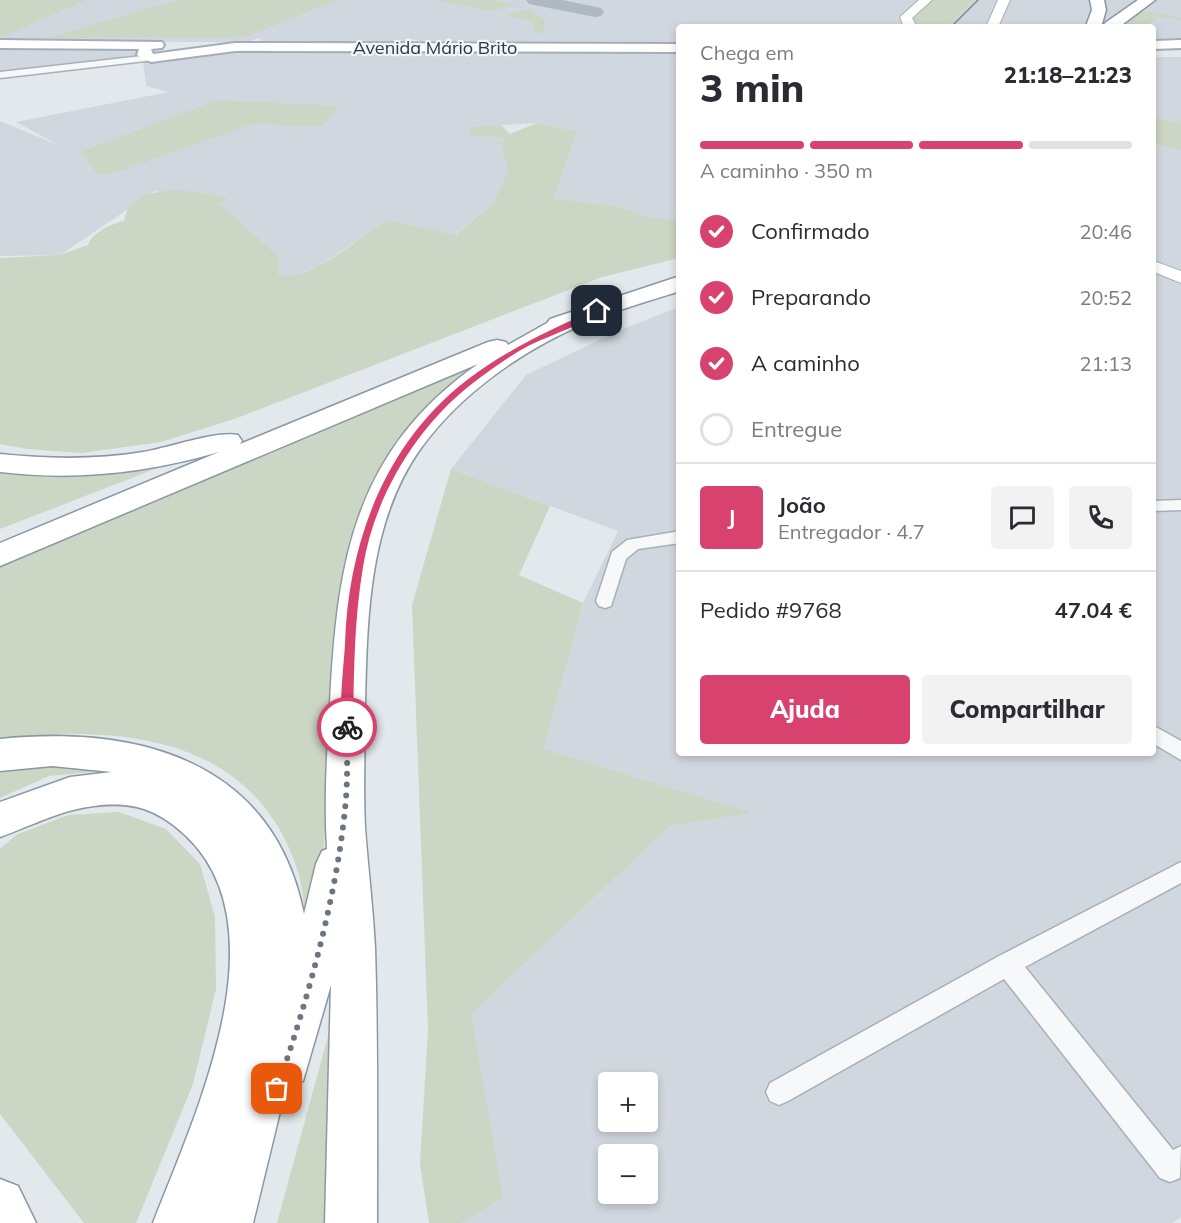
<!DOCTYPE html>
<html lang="pt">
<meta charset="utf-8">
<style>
:root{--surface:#fff;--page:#f2f2f3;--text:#2b2b33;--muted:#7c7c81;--line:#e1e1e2;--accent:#d7426f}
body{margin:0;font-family:Mulish,sans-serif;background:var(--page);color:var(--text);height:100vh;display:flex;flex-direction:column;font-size:22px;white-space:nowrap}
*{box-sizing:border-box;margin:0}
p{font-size:20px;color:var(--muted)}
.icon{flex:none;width:33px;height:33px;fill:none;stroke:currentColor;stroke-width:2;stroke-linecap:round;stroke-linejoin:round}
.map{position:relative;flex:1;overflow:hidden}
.sheet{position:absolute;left:676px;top:24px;width:480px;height:732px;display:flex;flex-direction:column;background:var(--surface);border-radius:6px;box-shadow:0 3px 9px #0003}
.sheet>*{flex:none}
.buttons{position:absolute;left:598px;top:1072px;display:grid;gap:12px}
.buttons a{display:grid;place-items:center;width:60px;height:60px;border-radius:6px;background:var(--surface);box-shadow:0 3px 9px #0003;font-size:30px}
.pin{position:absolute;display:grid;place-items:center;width:51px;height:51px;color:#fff;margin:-26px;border-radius:12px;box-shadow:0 3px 9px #0006}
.courier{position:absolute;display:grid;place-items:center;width:60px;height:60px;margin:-30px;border:4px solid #d7426f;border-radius:50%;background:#fff;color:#222;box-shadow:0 2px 8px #0007}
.head em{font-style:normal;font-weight:800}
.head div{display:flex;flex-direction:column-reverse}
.head{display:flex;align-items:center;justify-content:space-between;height:102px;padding:0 24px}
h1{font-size:39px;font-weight:800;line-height:45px}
.bar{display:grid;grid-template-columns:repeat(4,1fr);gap:9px 6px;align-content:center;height:72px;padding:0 24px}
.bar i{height:8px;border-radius:4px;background:var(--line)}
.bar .selected{background:var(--accent)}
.bar p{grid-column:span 4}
.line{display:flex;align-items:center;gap:15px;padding:0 24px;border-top:2px solid var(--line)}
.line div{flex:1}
.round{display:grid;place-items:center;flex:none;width:63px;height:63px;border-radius:6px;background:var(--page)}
ol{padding:0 24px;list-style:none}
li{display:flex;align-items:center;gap:18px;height:66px}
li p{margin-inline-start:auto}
li .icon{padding:6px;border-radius:50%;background:var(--accent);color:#fff;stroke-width:4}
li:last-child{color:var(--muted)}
li i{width:33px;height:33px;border:3px solid var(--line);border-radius:50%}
.button{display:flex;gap:12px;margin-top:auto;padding:12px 24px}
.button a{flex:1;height:69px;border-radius:6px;background:var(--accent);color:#fff;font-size:24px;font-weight:800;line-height:69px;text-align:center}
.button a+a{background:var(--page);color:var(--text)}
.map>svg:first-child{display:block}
.built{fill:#d1d7de;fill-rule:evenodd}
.green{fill:#cbd6c4}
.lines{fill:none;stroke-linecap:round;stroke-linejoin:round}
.taxiway{fill:#afb9c2;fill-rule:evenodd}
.minor-casing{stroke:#a8b0b7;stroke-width:3}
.secondary-casing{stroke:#a8b0b7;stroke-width:2}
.primary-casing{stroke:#a2aeb9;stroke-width:4}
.motorway-casing{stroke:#8998a4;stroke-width:3}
.minor{fill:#f6f8fa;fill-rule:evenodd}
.secondary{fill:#fff;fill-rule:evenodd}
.primary{fill:#fff;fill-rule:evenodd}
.motorway{fill:#fff;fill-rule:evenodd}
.tram{stroke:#7b8a97;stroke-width:1.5}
.route{fill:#d7426f}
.done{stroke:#6b7680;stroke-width:6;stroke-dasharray:0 10.8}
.labels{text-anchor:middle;stroke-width:4.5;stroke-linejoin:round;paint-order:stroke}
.far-street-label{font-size:18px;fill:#2a3846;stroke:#f3f6f9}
</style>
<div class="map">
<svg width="1181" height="1223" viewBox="0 0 1181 1223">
<rect width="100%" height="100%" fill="#e3e8ec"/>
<path class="built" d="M0 0H1181V40L1154 41V27H680L679 43 421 41 410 39 408 40 411 42H265L258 38 249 42H0Z
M0 48H130L142 50 139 55 115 62 0 74Z
M679 48V221L651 217 615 206 554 198 577 131 537 123 471 127 504 137 502 148 508 171 492 205 454 235 388 220 319 266 289 278 278 275 280 258 218 203 155 191 60 255 0 256V121L58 145 16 122 169 92 146 86 143 62 244 50Z
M1154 57H1181V123L1154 117Z
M1154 144 1181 150V1217L1172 1223H461L503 1198 470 1015 670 826 751 813 544 749 583 603 618 531 451 469 526 375 618 331 679 307 680 753H1154ZM609 1083H648V1122H609ZM609 1155H648V1194H609Z"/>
<path class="green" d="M0 0H86L4 36 0 35Z
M178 0H337L245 37 47 38Z
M437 0H493L518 5 489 11Z
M931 0H975L947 27H903Z
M528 9 544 19 545 24 542 31 551 35 535 32 534 23 507 15Z
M1140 10 1181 18V20L1154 16 1152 17 1158 19 1148 24 1136 27H1118Z
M218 100 335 106 337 109 325 124C301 131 277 122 252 124L117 172 98 175 81 152 93 147Z
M1154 117 1181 123V150L1154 144Z
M537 123 577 131 554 198 615 206 651 217 679 221V258L602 277 237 418 161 442 81 453 27 449 0 444V258L60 255 88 245C92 232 112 224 124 221 130 179 200 190 228 199L219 203 280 258 278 275C309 284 361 235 388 220L455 235 492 205 508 171 502 148 504 137 470 136 471 127 501 125 510 134Z
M481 362 383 468 364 503 350 543 341 583 335 640 329 778 323 857 306 942C305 918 305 892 297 869 263 765 174 734 73 734 49 734 24 738 0 741V565Z
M168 464 0 529V467Z
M451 469 550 506 519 575 583 603 544 749 752 813 670 826 471 1014 503 1198 461 1223H429L420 1164 428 1030 412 605Z
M66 764 105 771 49 776 0 798V769Z
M119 812 166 829 200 864 215 917 216 989 193 1084 136 1223H84L0 1114V849L16 835 68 815Z
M336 1007 325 1223H277Z"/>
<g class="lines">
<path class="taxiway" d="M526 0H562L601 8 604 12 601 16 595 17 529 4Z"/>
<g class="minor-casing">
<path id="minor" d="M151 55 155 58 154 60 0 78V72Z
M1181 500V510L1154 511V501Z
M680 531V543L638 549 626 559 611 606 605 608 599 606 596 601 612 552 627 540Z
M1154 726 1181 741V760L1154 744Z
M1181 862V883L1025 967 1173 1150 1181 1146 1180 1178 1170 1182 1160 1178 1004 979 788 1101 779 1105 770 1101 766 1092 770 1083 999 956Z"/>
</g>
<g class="secondary-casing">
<path id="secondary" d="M919 0H932L912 18 917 27H904L900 17Z
M998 0H1010L998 27H986Z
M1154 261 1181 271V283L1154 272Z"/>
</g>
<g class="primary-casing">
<path id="primary" d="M0 40 162 42 164 45 162 48 151 49 153 54 235 43 680 44V52L235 51 151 62 137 55 139 49 0 48Z
M1181 40V48L1154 49V41Z"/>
</g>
<g class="motorway-casing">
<path id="motorway" d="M1090 0H1104L1106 10 1101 27 1086 26 1092 10Z
M1138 0H1155L1119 27H1103L1105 23Z
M680 276V291C649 301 616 310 586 323 524 349 461 393 421 448 368 522 367 620 365 707 365 747 363 787 365 828 368 868 373 908 375 948 378 1040 377 1131 377 1223H325L331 985 303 1081 286 1087 253 1223H153C193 1119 285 928 185 835 157 809 132 801 94 806 60 810 31 826 0 837V802L70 777 112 772 52 766 0 771V739C138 725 273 760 304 914L316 864 322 851 327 849C324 800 327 752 330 703 337 561 354 451 478 364L0 566V543L219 452C146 473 76 481 0 472V454C48 459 95 460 143 452 167 448 218 430 238 435L242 441 240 444 488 342 497 340 506 342 508 345 547 323 550 319Z
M0 1179 18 1186 36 1223H0Z"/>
</g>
<use href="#minor" class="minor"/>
<use href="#secondary" class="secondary"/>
<use href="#primary" class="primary"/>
<use href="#motorway" class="motorway"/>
<path class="tram" d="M951 27 978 0"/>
</g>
<path class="route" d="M594 310 600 311C581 326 553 334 530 345 511 355 491 369 473 383 417 426 374 497 363 567 354 620 354 673 353 727L347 731 343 730C338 714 344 663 345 644 348 543 385 443 467 380 506 350 550 330 594 310Z"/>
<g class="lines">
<path class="done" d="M277 1089C307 1002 336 900 345 809 348 782 347 754 347 727"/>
</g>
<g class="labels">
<g class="far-street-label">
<text x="435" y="54">Avenida Mário Brito</text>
</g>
</g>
</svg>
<div class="buttons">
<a>+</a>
<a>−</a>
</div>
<div class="pin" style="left:277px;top:1089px;background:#ea580c"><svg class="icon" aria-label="bag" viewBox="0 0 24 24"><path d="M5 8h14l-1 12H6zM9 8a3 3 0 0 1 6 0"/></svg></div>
<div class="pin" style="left:597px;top:311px;background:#1f2937"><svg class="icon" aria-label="home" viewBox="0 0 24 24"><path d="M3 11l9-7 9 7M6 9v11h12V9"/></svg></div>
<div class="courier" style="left:347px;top:727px"><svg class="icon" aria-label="bike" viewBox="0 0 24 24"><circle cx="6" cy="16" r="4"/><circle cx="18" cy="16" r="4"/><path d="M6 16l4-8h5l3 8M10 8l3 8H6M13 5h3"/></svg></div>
<section class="sheet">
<div class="head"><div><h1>3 min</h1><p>Chega em</p></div><em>21:18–21:23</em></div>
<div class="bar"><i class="selected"></i><i class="selected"></i><i class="selected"></i><i></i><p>A caminho · 350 m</p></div>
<ol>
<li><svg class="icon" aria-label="check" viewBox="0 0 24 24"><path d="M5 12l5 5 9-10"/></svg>Confirmado<p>20:46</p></li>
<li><svg class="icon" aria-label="check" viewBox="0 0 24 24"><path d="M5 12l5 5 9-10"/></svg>Preparando<p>20:52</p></li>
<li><svg class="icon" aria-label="check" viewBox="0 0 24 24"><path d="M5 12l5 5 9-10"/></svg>A caminho<p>21:13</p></li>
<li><i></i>Entregue</li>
</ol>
<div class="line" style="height:108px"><b class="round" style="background:var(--accent);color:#fff">J</b><div><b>João</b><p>Entregador · 4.7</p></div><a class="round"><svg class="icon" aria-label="chat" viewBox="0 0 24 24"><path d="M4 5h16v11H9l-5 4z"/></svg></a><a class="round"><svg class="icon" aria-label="phone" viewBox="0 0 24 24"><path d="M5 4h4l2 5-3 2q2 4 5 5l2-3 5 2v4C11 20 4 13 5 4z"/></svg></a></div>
<div class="line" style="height:78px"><div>Pedido #9768</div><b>47.04 €</b></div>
<div class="button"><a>Ajuda</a><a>Compartilhar</a></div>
</section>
</div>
